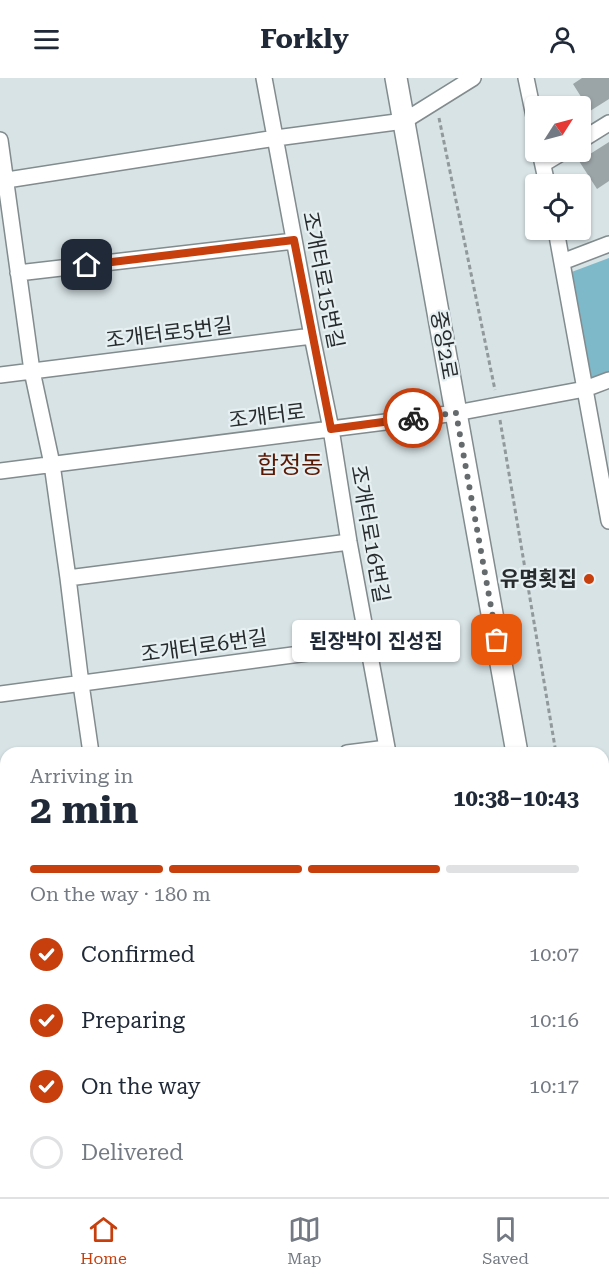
<!DOCTYPE html>
<meta charset="utf-8">
<style>
:root{--surface:#fff;--page:#f6f6f7;--text:#1f2937;--muted:#747a83;--line:#e0e1e3;--accent:#c63f0d}
body{margin:0;font-family:"Roboto Serif","Noto Sans KR",serif;background:var(--page);color:var(--text);height:100vh;display:flex;flex-direction:column;font-size:22px;white-space:nowrap}
*{box-sizing:border-box;margin:0}
p{font-size:20px;color:var(--muted)}
.icon{flex:none;width:33px;height:33px;fill:none;stroke:currentColor;stroke-width:2;stroke-linecap:round;stroke-linejoin:round}
.map{position:relative;flex:1;overflow:hidden}
.sheet{position:absolute;left:0px;top:669px;width:609px;height:450px;display:flex;flex-direction:column;background:var(--surface);border-radius:18px 18px 0 0;box-shadow:0 2px 4px #0004}
.sheet>*{flex:none}
.needle{width:39px;rotate:54deg}
.fabs{position:absolute;left:525px;top:18px;display:grid;gap:12px}
.fabs a{display:grid;place-items:center;width:66px;height:66px;border-radius:6px;background:var(--surface);box-shadow:0 2px 4px #0004;font-size:30px}
.pin{position:absolute;display:grid;place-items:center;width:51px;height:51px;color:#fff;margin:-26px;border-radius:12px;box-shadow:0 3px 9px #0006}
.courier{position:absolute;display:grid;place-items:center;width:60px;height:60px;margin:-30px;border:4px solid #c63f0d;border-radius:50%;background:#fff;color:#222;box-shadow:0 2px 8px #0007}
.bubble{position:absolute;height:42px;border-radius:6px;background:var(--surface);box-shadow:0 2px 4px #0004;font-size:20px;font-weight:700;line-height:42px;text-align:center}
.headline em{font-style:normal;font-weight:700}
.headline div{display:flex;flex-direction:column-reverse}
.headline{display:flex;align-items:center;justify-content:space-between;height:102px;padding:0 30px}
h1{font-size:39px;font-weight:700;line-height:45px}
.bar{display:grid;grid-template-columns:repeat(4,1fr);gap:9px 6px;align-content:center;height:72px;padding:0 30px}
.bar i{height:8px;border-radius:4px;background:var(--line)}
.bar .current{background:var(--accent)}
.bar p{grid-column:span 4}
ol{padding:0 30px;list-style:none}
li{display:flex;align-items:center;gap:18px;height:66px}
li p{margin-inline-start:auto}
li .icon{padding:6px;border-radius:50%;background:var(--accent);color:#fff;stroke-width:4}
li:last-child{color:var(--muted)}
li i{width:33px;height:33px;border:3px solid var(--line);border-radius:50%}
header{display:flex;justify-content:space-between;align-items:center;height:78px;padding:0 30px;background:var(--surface);font-size:27px;font-weight:700}
.dock{display:flex;justify-content:space-around;align-items:center;height:84px;border-top:2px solid var(--line);background:var(--surface);font-size:16px;color:var(--muted)}
.dock a{display:grid;justify-items:center;gap:3px}
.dock .current{color:var(--accent)}
.map>svg:first-child{display:block}
.green{fill:#7db9c9}
.building{fill:#9ba4a7}
.lines{fill:none;stroke-linecap:round;stroke-linejoin:round}
.street-casing{stroke:#828b8e;stroke-width:18}
.secondary-casing{stroke:#828b8e;stroke-width:24}
.path{stroke:#91999c;stroke-width:3;stroke-dasharray:4.5 3;stroke-linecap:butt}
.street{stroke:#fff;stroke-width:15}
.secondary{stroke:#fff;stroke-width:21}
.done{stroke:#656b6d;stroke-width:6;stroke-dasharray:0 10.8}
.route{stroke:#c63f0d;stroke-width:8}
.poi-dot{fill:#c63f0d;stroke:#e6f0f3;stroke-width:2}
.labels{text-anchor:middle;stroke-width:4.5;stroke-linejoin:round;paint-order:stroke}
.street-label{font-size:21px;fill:#272b2c;stroke:#e6f0f3}
.poi-label{font-size:21px;font-weight:bold;fill:#272b2c;stroke:#e6f0f3;text-anchor:end}
.quarter-label{font-size:24px;fill:#591804;stroke:#e6f0f3}
</style>
<header><svg class="icon" aria-label="menu" viewBox="0 0 24 24"><path d="M4 6h16M4 12h16M4 18h16"/></svg>Forkly<svg class="icon" aria-label="person" viewBox="0 0 24 24"><circle cx="12" cy="8" r="4"/><path d="M4 21q1-7 8-7t8 7"/></svg></header>
<div class="map">
<svg width="609" height="1119" viewBox="0 0 609 1119">
<rect width="100%" height="100%" fill="#d8e3e6"/>
<path class="green" d="M609 180V295L588 303 561 198Z"/>
<path class="building" d="M582 0H609V21L590 33 573 6Z
M609 64V103L597 111 579 83Z"/>
<g class="lines">
<g class="street-casing">
<path id="street" d="M264 0 312 258 331 351 349 464 388 675
M526 0 536 48
M0 62 32 293 52 386 68 500 81 606 91 675
M580 63 609 45
M540 74 547 106
M543 86 563 74
M0 103 276 60 404 43 473 0
M556 152 609 443
M562 184 609 166
M18 195 294 163
M0 297 312 258
M0 393 456 335 585 311 609 302
M68 500 349 464
M0 616 368 567
M347 675 387 670
M603 736 609 734
M0 838 6 837
M0 989 6 1028
M18 1113 19 1119
M146 1113 147 1119
M339 1113 340 1119
M298 1119 312 1113"/>
</g>
<g class="secondary-casing">
<path id="secondary" d="M396 0 517 675
M595 1113 596 1119"/>
</g>
<path class="path" d="M439 40 495 312
M500 342 556 675
M603 947 609 982
M532 1119 551 1113"/>
<use href="#street" class="street"/>
<use href="#secondary" class="secondary"/>
</g>
<g class="lines">
<path class="done" d="M413 340 456 335 497 562"/>
<path class="route" d="M87 187 294 162 331 351 413 340"/>
</g>
<circle class="poi-dot" cx="589" cy="501" r="6"/>
<g class="labels">
<g class="street-label">
<text transform="translate(323 202) rotate(79)" y="7">조개터로15번길</text>
<text transform="translate(169 255) rotate(-7)" y="7">조개터로5번길</text>
<text transform="translate(444 267) rotate(80)" y="7">중앙2로</text>
<text transform="translate(267 338) rotate(-7)" y="7">조개터로</text>
<text transform="translate(370 456) rotate(80)" y="7">조개터로16번길</text>
<text transform="translate(204 568) rotate(-8)" y="7">조개터로6번길</text>
</g>
<g class="poi-label">
<text x="577" y="508">유명횟집</text>
</g>
<g class="quarter-label">
<text x="290" y="395">합정동</text>
</g>
</g>
</svg>
<div class="fabs">
<a><svg class="needle" viewBox="-14 -14 28 28"><path d="M0-13l5 13h-10z" fill="#e53935"/><path d="M0 13l5-13h-10z" fill="#747a83"/></svg></a>
<a><svg class="icon" aria-label="locate" viewBox="0 0 24 24"><circle cx="12" cy="12" r="6"/><path d="M12 2v4M12 18v4M2 12h4M18 12h4"/></svg></a>
</div>
<div class="pin" style="left:497px;top:562px;background:#ea580c"><svg class="icon" aria-label="bag" viewBox="0 0 24 24"><path d="M5 8h14l-1 12H6zM9 8a3 3 0 0 1 6 0"/></svg></div>
<div class="pin" style="left:87px;top:187px;background:#1f2937"><svg class="icon" aria-label="home" viewBox="0 0 24 24"><path d="M3 11l9-7 9 7M6 9v11h12V9"/></svg></div>
<div class="courier" style="left:413px;top:340px"><svg class="icon" aria-label="bike" viewBox="0 0 24 24"><circle cx="6" cy="16" r="4"/><circle cx="18" cy="16" r="4"/><path d="M6 16l4-8h5l3 8M10 8l3 8H6M13 5h3"/></svg></div>
<div class="bubble" style="left:292px;top:542px;width:168px">된장박이 진성집</div>
<section class="sheet">
<div class="headline"><div><h1>2 min</h1><p>Arriving in</p></div><em>10:38–10:43</em></div>
<div class="bar"><i class="current"></i><i class="current"></i><i class="current"></i><i></i><p>On the way · 180 m</p></div>
<ol>
<li><svg class="icon" aria-label="check" viewBox="0 0 24 24"><path d="M5 12l5 5 9-10"/></svg>Confirmed<p>10:07</p></li>
<li><svg class="icon" aria-label="check" viewBox="0 0 24 24"><path d="M5 12l5 5 9-10"/></svg>Preparing<p>10:16</p></li>
<li><svg class="icon" aria-label="check" viewBox="0 0 24 24"><path d="M5 12l5 5 9-10"/></svg>On the way<p>10:17</p></li>
<li><i></i>Delivered</li>
</ol>
</section>
</div>
<nav class="dock">
<a class="current"><svg class="icon" aria-label="home" viewBox="0 0 24 24"><path d="M3 11l9-7 9 7M6 9v11h12V9"/></svg>Home</a>
<a><svg class="icon" aria-label="map" viewBox="0 0 24 24"><path d="M3 6l6-2 6 2 6-2v14l-6 2-6-2-6 2zM9 4v14M15 6v14"/></svg>Map</a>
<a><svg class="icon" aria-label="saved" viewBox="0 0 24 24"><path d="M7 4h10v16l-5-4-5 4z"/></svg>Saved</a>
</nav>
